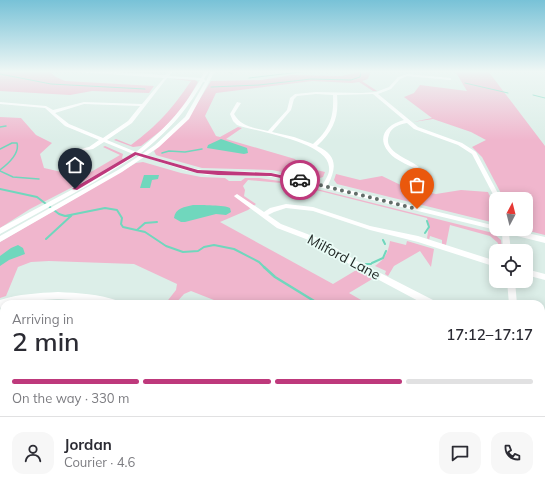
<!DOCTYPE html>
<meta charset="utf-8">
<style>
:root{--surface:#fff;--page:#f7f7f7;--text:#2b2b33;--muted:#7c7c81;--line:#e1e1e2;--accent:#be397c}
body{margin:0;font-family:Mulish,sans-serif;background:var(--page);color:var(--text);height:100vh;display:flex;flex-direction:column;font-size:15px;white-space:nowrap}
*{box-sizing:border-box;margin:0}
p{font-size:13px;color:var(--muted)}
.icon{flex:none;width:22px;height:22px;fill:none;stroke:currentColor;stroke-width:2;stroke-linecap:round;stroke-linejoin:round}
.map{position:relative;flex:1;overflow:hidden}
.drawer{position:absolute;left:0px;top:300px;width:545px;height:196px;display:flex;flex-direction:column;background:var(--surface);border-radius:12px 12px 0 0;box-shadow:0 2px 10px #0003}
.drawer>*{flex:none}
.needle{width:26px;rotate:7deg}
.buttons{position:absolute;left:489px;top:192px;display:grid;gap:8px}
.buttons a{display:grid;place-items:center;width:44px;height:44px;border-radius:8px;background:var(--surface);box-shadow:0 2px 10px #0003;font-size:20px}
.pin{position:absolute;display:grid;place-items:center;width:34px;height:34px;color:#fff;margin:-41px -17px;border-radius:50% 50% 50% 0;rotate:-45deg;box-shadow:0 0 4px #0007}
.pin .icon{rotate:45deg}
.courier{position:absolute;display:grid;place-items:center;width:40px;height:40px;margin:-20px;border:3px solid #be397c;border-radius:50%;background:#fff;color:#222;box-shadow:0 1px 5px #0007}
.summary em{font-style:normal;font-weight:600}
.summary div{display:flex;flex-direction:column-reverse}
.summary{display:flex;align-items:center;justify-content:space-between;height:68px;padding:0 12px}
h1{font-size:26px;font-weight:600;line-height:30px}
.bar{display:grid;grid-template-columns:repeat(4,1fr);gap:6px 4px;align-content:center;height:48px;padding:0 12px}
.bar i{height:5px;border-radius:3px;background:var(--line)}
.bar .selected{background:var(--accent)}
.bar p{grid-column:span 4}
.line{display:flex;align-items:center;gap:10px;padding:0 12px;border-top:1px solid var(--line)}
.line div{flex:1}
.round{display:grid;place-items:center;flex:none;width:42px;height:42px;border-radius:12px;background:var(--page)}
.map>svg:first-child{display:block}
.green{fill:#f0b6cd}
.water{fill:#70d7bd}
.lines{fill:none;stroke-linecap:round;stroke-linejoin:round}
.stream-far4{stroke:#70d7bd;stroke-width:1}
.stream-far3{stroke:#70d7bd;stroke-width:1.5}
.stream-far2{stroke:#70d7bd;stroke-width:2}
.stream-far1{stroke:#70d7bd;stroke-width:2.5}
.stream{stroke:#70d7bd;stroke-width:3}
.minor{fill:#fff;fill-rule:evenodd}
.route{fill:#be397c}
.done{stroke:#626d69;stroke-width:4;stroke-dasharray:0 7.2}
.labels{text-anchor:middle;stroke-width:3.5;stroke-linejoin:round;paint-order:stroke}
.street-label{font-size:14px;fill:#212725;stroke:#e9fcf6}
</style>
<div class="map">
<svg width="545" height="496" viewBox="0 0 545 496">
<rect width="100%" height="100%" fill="#dceee8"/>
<path class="green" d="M0 71H49L56 77 65 81 154 86 149 93 92 91 70 95 0 91Z
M355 71H371L368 79 362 81 377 91H373L359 82 352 83 312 81 216 93 205 116 216 136 220 137 238 127 242 128 226 139 295 159 300 166 325 172 323 177 317 179 272 170 202 168 159 156 156 155 154 151 187 120 211 81 261 80 292 75 341 76 355 73Z
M455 71H488L545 146V235L521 229H526V199H504L482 157 472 147 486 140 471 132 433 119 413 122 432 118 404 97 414 93 420 85 467 91Z
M172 79 195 80 198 82 184 106 163 129 141 146 133 147 114 140 116 139 131 145C158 125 172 109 191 81Z
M0 117 21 118 36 135 52 143 40 154 44 168 79 176 91 172 120 155 103 147 105 146 123 154 122 158 123 159 94 176 30 209 0 228Z
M143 162 181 173 201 177 225 178 229 181H241L245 178H259L293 183 493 233 501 240 502 251H499L498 243 490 236 450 225 446 245 442 244V240L430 236 429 240 427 238 429 226 427 218 292 184 248 180 243 186 245 190 244 196 256 204 248 210 220 222 333 284 358 269 374 278 349 293 368 304H224L191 291 184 294 175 304H165L176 290 177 284 134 264 49 261 31 262 18 267 6 296 0 298V242L136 163Z
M336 174 360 180 382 176 407 188 436 194 461 190 488 192 495 208 496 219 491 222 337 184 334 180Z
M390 241 406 245 407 241 434 249 431 267 420 251 394 266 388 276 385 274 386 271 375 266C385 259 388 253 390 241Z
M545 412V496H391L386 492H541V421Z"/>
<path class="water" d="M221 139 247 148 248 153 244 154 207 148 208 145Z
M144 175H159L158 179 152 180 150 188H140Z
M193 205C201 205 225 205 230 208L231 212 226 215 216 214 185 222H181L174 218C175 208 185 207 193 205Z
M18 245 23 248 25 254 9 260 0 266V256L11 248Z"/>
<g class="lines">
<path class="stream-far4" d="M227 71 232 74
M0 74 51 84 145 89
M249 78 309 71
M465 83 508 93
M211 87 259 85 311 79 351 80 360 77 361 71
M533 95 545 98"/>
<path class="stream-far3" d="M0 127 6 126
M0 149 12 143H17C20 154 8 164 0 170
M162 153 169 151 185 152 202 149
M0 171 13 177 39 179"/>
<path class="stream-far2" d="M0 189 37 197 59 214 65 216 105 208 117 210 122 218 121 224 123 227 145 232 166 246 183 252 198 251 204 247 214 245 234 249 259 262 265 268
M137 230 145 223 157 222
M425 233 429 227 427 221
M46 239 72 215
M383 240 385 244
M372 263 383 258 386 251
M366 264H371"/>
<path class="stream-far1" d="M264 267 275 277 319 304"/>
<path class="stream" d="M494 492 516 496"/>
<path class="minor" d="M77 71H95L165 75 169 71H173L169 76 201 78 205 71H209L204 79 206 81 211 71H215L189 119 159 147 147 155 187 167 207 171 266 172 286 175 323 184C326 179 330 173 329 167 328 142 257 132 237 125L233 121 230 114 237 102 241 103 234 114C241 127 255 128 268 131L287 110 290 98 295 94 316 92 361 93 376 92 389 87 398 77 407 74 451 78V80H450L407 76 400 79 391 89 378 94 418 127 462 143 476 152 501 199H496V200L472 154 458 145 414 129 407 123C400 124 391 127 389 135 382 152 410 159 419 167L416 169 414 168C408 165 401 162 395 158 375 142 382 126 404 120L373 94 337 95C339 117 334 130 317 146 337 155 337 167 328 185L496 226V229H510L545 237V243L509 234 511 251H503L502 232 496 230 286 179 266 176 207 175 184 170 144 157 122 172 0 242V236L118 170 139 156 137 155 94 182 0 234V228L90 180 133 154 104 142 93 149 76 152V150L89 147 99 140 65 126 45 108 0 104V102L46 106 53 110 84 102 142 104 164 78 79 72ZM167 78 200 80C181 112 165 129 136 152L107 140 132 123ZM203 82H205L185 117 155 145 142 154 141 153C168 131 185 113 203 82ZM316 94 333 95C334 117 330 129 313 144L294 137 272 132 291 110 294 99 297 96ZM84 104 140 106 128 121 103 138 69 124 55 113Z
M237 194 264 212 270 208 286 204 313 207 370 226 418 236 496 261V267L418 242 370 230 313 211 286 208 274 212 268 215 281 224 323 240 355 260 435 301 436 304H424L349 264 319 244 277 228 235 197 234 196Z
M526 269 545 274V280L526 275Z
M507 281H515L517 304H509Z
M58 292C78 293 99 294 119 301L120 304H102L74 300 58 299 42 300 4 304V306L0 308V300C19 294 38 293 58 292Z
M4 402V412L0 414V404Z
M127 492H143L141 496H125Z
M288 492H300L302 496H290Z"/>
</g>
<linearGradient id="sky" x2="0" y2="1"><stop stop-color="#78c2d7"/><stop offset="0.51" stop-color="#eff7f5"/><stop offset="1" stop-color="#eff7f5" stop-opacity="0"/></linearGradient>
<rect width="545" height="140" fill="url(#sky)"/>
<path class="route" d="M135 152 198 170 271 173 303 180 300 182 271 176 218 175 197 173 136 155 77 190 72 189Z"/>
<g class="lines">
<path class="done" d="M300 180 417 209"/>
</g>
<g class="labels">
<g class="street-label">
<text transform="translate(344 257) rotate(28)" y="5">Milford Lane</text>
</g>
</g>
</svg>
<div class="buttons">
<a><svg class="needle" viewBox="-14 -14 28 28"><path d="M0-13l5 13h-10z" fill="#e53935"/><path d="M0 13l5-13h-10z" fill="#7c7c81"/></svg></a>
<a><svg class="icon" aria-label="locate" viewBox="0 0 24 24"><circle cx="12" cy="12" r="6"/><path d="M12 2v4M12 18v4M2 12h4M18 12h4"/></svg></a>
</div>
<div class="pin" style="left:417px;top:209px;background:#ea580c"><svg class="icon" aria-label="bag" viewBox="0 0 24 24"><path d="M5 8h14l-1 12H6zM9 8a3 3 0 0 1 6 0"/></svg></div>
<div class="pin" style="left:75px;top:189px;background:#1f2937"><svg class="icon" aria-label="home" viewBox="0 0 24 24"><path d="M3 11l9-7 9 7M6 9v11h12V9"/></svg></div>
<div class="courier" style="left:300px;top:180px"><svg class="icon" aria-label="car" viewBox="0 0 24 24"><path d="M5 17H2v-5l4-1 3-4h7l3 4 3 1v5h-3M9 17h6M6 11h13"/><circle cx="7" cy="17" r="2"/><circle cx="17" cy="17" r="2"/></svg></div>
<section class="drawer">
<div class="summary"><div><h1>2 min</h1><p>Arriving in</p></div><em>17:12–17:17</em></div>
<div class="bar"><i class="selected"></i><i class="selected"></i><i class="selected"></i><i></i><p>On the way · 330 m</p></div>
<div class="line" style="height:72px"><a class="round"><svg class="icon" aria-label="person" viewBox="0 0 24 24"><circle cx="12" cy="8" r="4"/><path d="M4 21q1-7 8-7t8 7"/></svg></a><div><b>Jordan</b><p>Courier · 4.6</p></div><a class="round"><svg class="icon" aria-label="chat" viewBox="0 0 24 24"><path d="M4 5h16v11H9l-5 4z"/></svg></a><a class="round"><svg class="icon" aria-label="phone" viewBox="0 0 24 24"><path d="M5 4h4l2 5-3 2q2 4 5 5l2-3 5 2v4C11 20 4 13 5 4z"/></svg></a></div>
</section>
</div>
